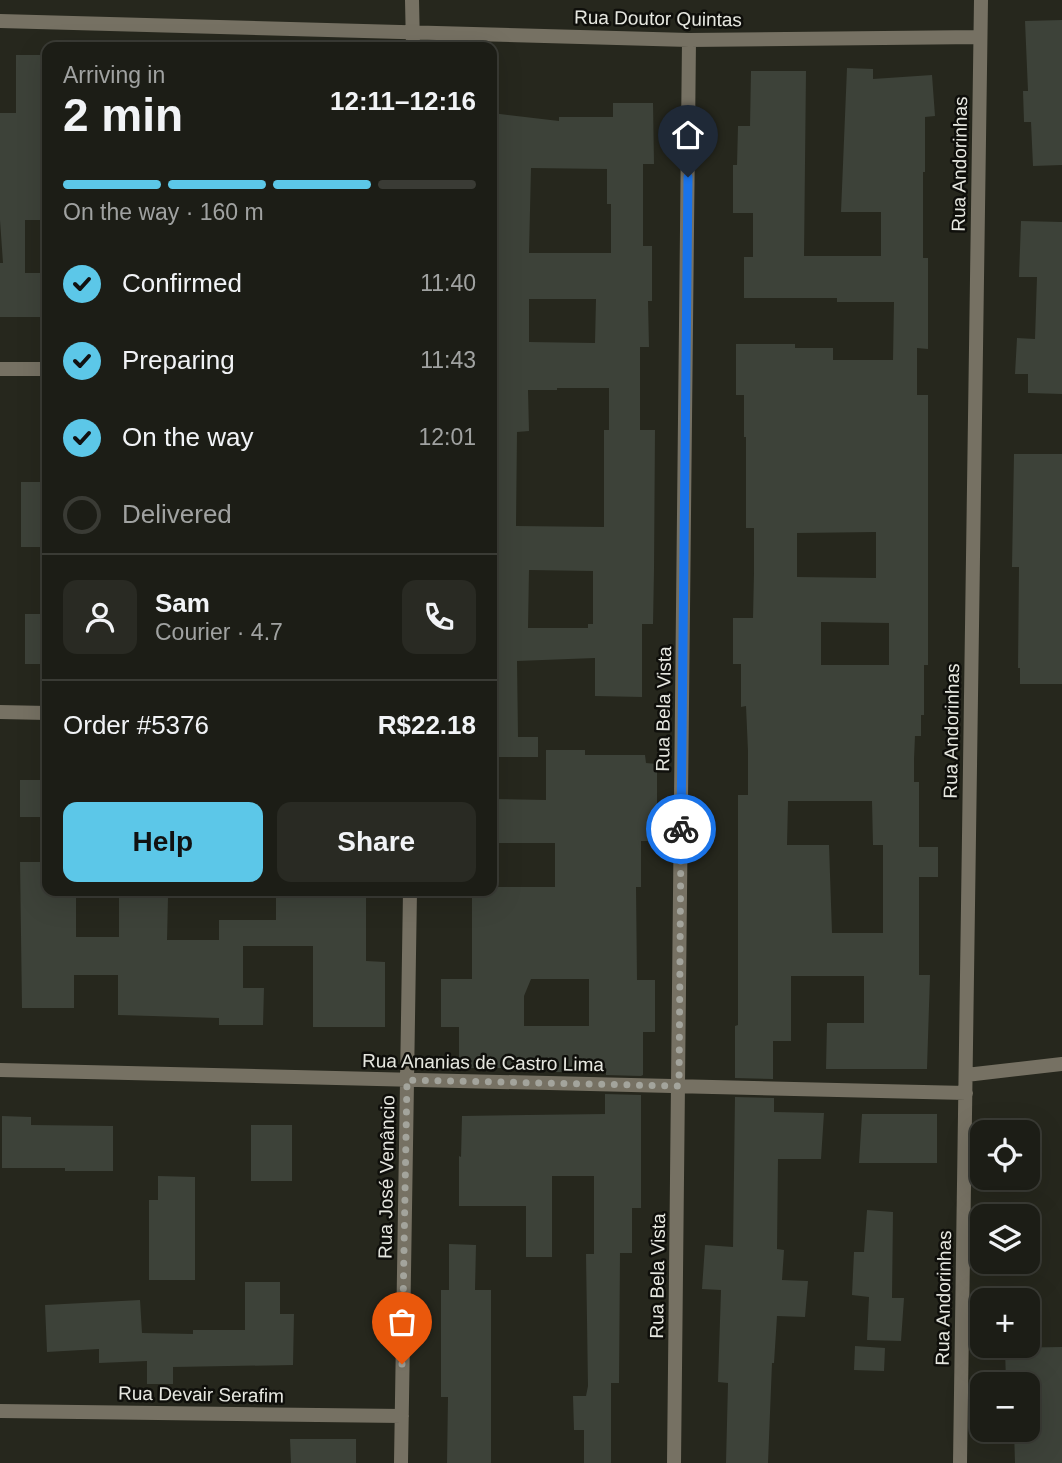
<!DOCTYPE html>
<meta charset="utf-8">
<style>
:root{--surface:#1c1d16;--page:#292a23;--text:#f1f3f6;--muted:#a0a2a1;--line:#3a3b35;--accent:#5cc7e8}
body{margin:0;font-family:Arial,sans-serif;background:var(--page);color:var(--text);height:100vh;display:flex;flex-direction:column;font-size:26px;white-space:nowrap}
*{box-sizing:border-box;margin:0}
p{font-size:23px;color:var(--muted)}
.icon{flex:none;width:38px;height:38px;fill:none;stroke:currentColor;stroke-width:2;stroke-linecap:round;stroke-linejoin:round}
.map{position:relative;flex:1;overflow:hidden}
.panel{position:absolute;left:42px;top:42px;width:455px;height:854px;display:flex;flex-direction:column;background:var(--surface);border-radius:14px;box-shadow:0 7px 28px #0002,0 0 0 2px var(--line)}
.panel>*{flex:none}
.buttons{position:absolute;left:970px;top:1120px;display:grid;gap:14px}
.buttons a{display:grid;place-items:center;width:70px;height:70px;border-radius:14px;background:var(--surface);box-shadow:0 7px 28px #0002,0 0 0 2px var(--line);font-size:35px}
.pin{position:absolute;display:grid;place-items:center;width:60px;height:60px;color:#fff;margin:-72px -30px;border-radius:50% 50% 50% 0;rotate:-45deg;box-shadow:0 0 7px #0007}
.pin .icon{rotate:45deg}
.courier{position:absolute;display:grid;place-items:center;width:70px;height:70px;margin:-35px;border:5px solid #1a73e8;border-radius:50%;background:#fff;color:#222;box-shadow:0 2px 9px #0007}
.summary em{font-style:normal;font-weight:600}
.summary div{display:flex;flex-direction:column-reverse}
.summary{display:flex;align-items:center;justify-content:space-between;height:119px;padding:0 21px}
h1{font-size:46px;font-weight:600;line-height:52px}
.bar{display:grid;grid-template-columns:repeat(4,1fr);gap:10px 7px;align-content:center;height:84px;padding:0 21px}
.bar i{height:9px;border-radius:5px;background:var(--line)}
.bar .current{background:var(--accent)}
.bar p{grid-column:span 4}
.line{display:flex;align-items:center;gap:18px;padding:0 21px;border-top:2px solid var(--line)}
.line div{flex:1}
.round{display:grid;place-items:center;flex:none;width:74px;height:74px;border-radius:14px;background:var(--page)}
ol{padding:0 21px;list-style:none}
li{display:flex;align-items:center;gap:21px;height:77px}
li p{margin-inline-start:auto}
li .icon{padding:7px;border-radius:50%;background:var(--accent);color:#111;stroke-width:4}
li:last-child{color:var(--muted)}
li i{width:38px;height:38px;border:4px solid var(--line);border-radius:50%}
.button{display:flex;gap:14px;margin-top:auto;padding:14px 21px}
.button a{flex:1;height:80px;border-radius:14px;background:var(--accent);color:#111;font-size:28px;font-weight:600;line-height:80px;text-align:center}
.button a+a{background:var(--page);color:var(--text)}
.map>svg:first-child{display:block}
.building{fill:#3d4239;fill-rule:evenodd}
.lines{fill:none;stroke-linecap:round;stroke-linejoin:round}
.minor{stroke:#767163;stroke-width:14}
.done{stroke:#a3a49c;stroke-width:7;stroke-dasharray:0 12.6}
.route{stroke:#1a73e8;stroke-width:9}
.labels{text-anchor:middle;stroke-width:5;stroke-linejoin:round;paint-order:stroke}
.street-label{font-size:19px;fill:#e6e7e0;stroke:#0f0f0b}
</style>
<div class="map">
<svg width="1062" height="1463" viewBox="0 0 1062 1463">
<rect width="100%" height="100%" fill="#26271d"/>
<path class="building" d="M1062 20V165L1033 166 1031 122H1024L1023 91H1028L1025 21Z
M16 55H47V220H25V273H47V317H0V263H3L0 220V113H16Z
M847 68 873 69V79L932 75 935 116 925 117V172H923V258H928V349L917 348V395H928V665H924V715H921V736H915L914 759V782H919V847H938V877H919V975H930L927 1069H826L827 1023H864V976H791V1041H773V1079L735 1078V1026L738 1025V795H748V751L746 706 741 707V664H733V618H753L754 573V528H746V437H744V395H736V344H795V348H833V360H893L894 302H837V298H744V257H753V213H733V165H737L738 126H750L751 71H806L804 256H881V212H841ZM876 532V578L797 577V533ZM821 622 889 623V665H821ZM788 801H872L873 845H883V933H832L829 845H787Z
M613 103H653L654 164H643V246H652V301H648L649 347H640V430H655L654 570 653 624H642V697L595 696V658L517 661 518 737H538V757H492V113L559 121V117H613ZM531 168 607 169V204H611V253H529ZM529 299H596L595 343 529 342ZM557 388H609V430H604V527L516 526 517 432 529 431 528 390H557ZM529 570 593 571V624H588V628H528Z
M1021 221 1062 222V394L1028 393V374H1015L1017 338 1035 339 1037 277H1019Z
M1014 454H1062V684H1020V668H1018L1019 567H1012Z
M21 482H47V547H21Z
M25 614H47V664H25Z
M546 750H585V755H645L646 763 657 764V841H641V887H636L637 980H655V1032H643V1075L641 1076 606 1075V1072H553V1068H459V1027H441V979H472V891H492V887H555V843H492V799L546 800ZM531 979H589V1026H524V996Z
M20 780H47V817H20Z
M20 862H47V891H72V896H76V937H119V891H165V897H168L167 940H219V920H276V897H296V891H366V961L385 962V1027H313V946H243V988H264L263 1025H219V1018L118 1015V975H74V1008H22Z
M605 1094 641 1095V1208H632V1253H620L619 1383H611V1463H584V1430H574L573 1396H586L588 1386 586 1254H594V1176H552V1257H526V1206H459V1156L461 1157 462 1116 605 1114Z
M735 1097 774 1098V1112L824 1113 821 1159H778L777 1249 784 1250 782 1280 808 1281 805 1317 777 1316 774 1363H772L768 1463H726L728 1383 718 1382 721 1290 702 1289 705 1245 733 1247Z
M862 1114H937V1163H859Z
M2 1116 31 1117V1125L113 1126V1171H65V1168H2Z
M251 1125H292V1181H251Z
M158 1176 195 1177V1280H149V1200H158Z
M867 1210 893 1212 892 1298H904L901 1341 867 1340 869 1297 852 1295 854 1252H864Z
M449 1244 476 1245 475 1290H491V1463H447L448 1397H441V1290H449Z
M245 1282H280V1314H294L293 1365 173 1367V1384H147V1361L99 1363V1349L47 1352 45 1305 140 1300 142 1333 193 1334V1330H245Z
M855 1346 885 1348 884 1371 854 1370Z
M1062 1347V1463H1015L1014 1430H1027V1384H1006L1005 1348Z
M290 1439H356V1463H291Z"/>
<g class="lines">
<path class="minor" d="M412 0 413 47
M0 21 689 40 980 37
M0 369H47
M0 712 47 713
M0 1070 966 1093
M966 1075 1062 1064
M0 1411 402 1416
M401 1463 410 891
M674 1463 689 40
M960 1463 981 0"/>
</g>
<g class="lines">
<path class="done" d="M402 1364 407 1080 679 1086 681 829"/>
<path class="route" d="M681 829 688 177"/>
</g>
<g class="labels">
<g class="street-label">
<text transform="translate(658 18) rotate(1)" y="7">Rua Doutor Quintas</text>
<text transform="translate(959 164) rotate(-89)" y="7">Rua Andorinhas</text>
<text transform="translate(663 709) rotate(-89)" y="7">Rua Bela Vista</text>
<text transform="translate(951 731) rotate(-89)" y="7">Rua Andorinhas</text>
<text transform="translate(483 1062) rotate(1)" y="7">Rua Ananias de Castro Lima</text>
<text transform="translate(386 1177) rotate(-89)" y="7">Rua José Venâncio</text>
<text transform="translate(657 1276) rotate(-89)" y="7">Rua Bela Vista</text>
<text transform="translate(943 1298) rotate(-89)" y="7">Rua Andorinhas</text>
<text transform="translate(201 1394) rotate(1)" y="7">Rua Devair Serafim</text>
</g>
</g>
</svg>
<div class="buttons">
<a><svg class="icon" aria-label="locate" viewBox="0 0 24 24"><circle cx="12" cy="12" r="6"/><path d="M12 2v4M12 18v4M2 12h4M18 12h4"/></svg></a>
<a><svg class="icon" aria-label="layers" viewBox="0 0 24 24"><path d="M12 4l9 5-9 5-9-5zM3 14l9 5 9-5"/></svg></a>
<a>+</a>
<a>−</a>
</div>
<div class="pin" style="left:402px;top:1364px;background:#ea580c"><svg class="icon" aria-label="bag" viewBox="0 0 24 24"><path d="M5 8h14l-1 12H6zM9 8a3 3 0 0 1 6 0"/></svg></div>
<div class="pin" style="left:688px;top:177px;background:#1f2937"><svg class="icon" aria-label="home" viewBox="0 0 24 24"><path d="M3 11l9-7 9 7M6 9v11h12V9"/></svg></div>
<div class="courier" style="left:681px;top:829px"><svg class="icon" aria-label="bike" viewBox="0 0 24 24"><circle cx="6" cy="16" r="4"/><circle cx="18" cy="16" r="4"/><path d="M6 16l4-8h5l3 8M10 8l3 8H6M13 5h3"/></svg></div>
<section class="panel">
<div class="summary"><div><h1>2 min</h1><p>Arriving in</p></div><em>12:11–12:16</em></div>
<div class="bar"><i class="current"></i><i class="current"></i><i class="current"></i><i></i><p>On the way · 160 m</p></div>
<ol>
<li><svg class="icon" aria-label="check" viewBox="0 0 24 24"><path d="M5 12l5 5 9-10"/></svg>Confirmed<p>11:40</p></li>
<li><svg class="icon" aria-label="check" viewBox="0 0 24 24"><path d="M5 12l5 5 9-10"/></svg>Preparing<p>11:43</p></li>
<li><svg class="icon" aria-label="check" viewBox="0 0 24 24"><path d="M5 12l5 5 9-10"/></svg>On the way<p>12:01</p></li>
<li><i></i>Delivered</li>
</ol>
<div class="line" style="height:126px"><a class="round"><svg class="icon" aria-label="person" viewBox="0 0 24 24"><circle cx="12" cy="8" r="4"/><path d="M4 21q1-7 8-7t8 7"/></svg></a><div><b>Sam</b><p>Courier · 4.7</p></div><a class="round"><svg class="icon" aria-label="phone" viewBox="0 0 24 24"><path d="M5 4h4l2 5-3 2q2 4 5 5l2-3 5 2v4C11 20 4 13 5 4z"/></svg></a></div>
<div class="line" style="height:91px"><div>Order #5376</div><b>R$22.18</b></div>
<div class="button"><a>Help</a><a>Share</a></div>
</section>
</div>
